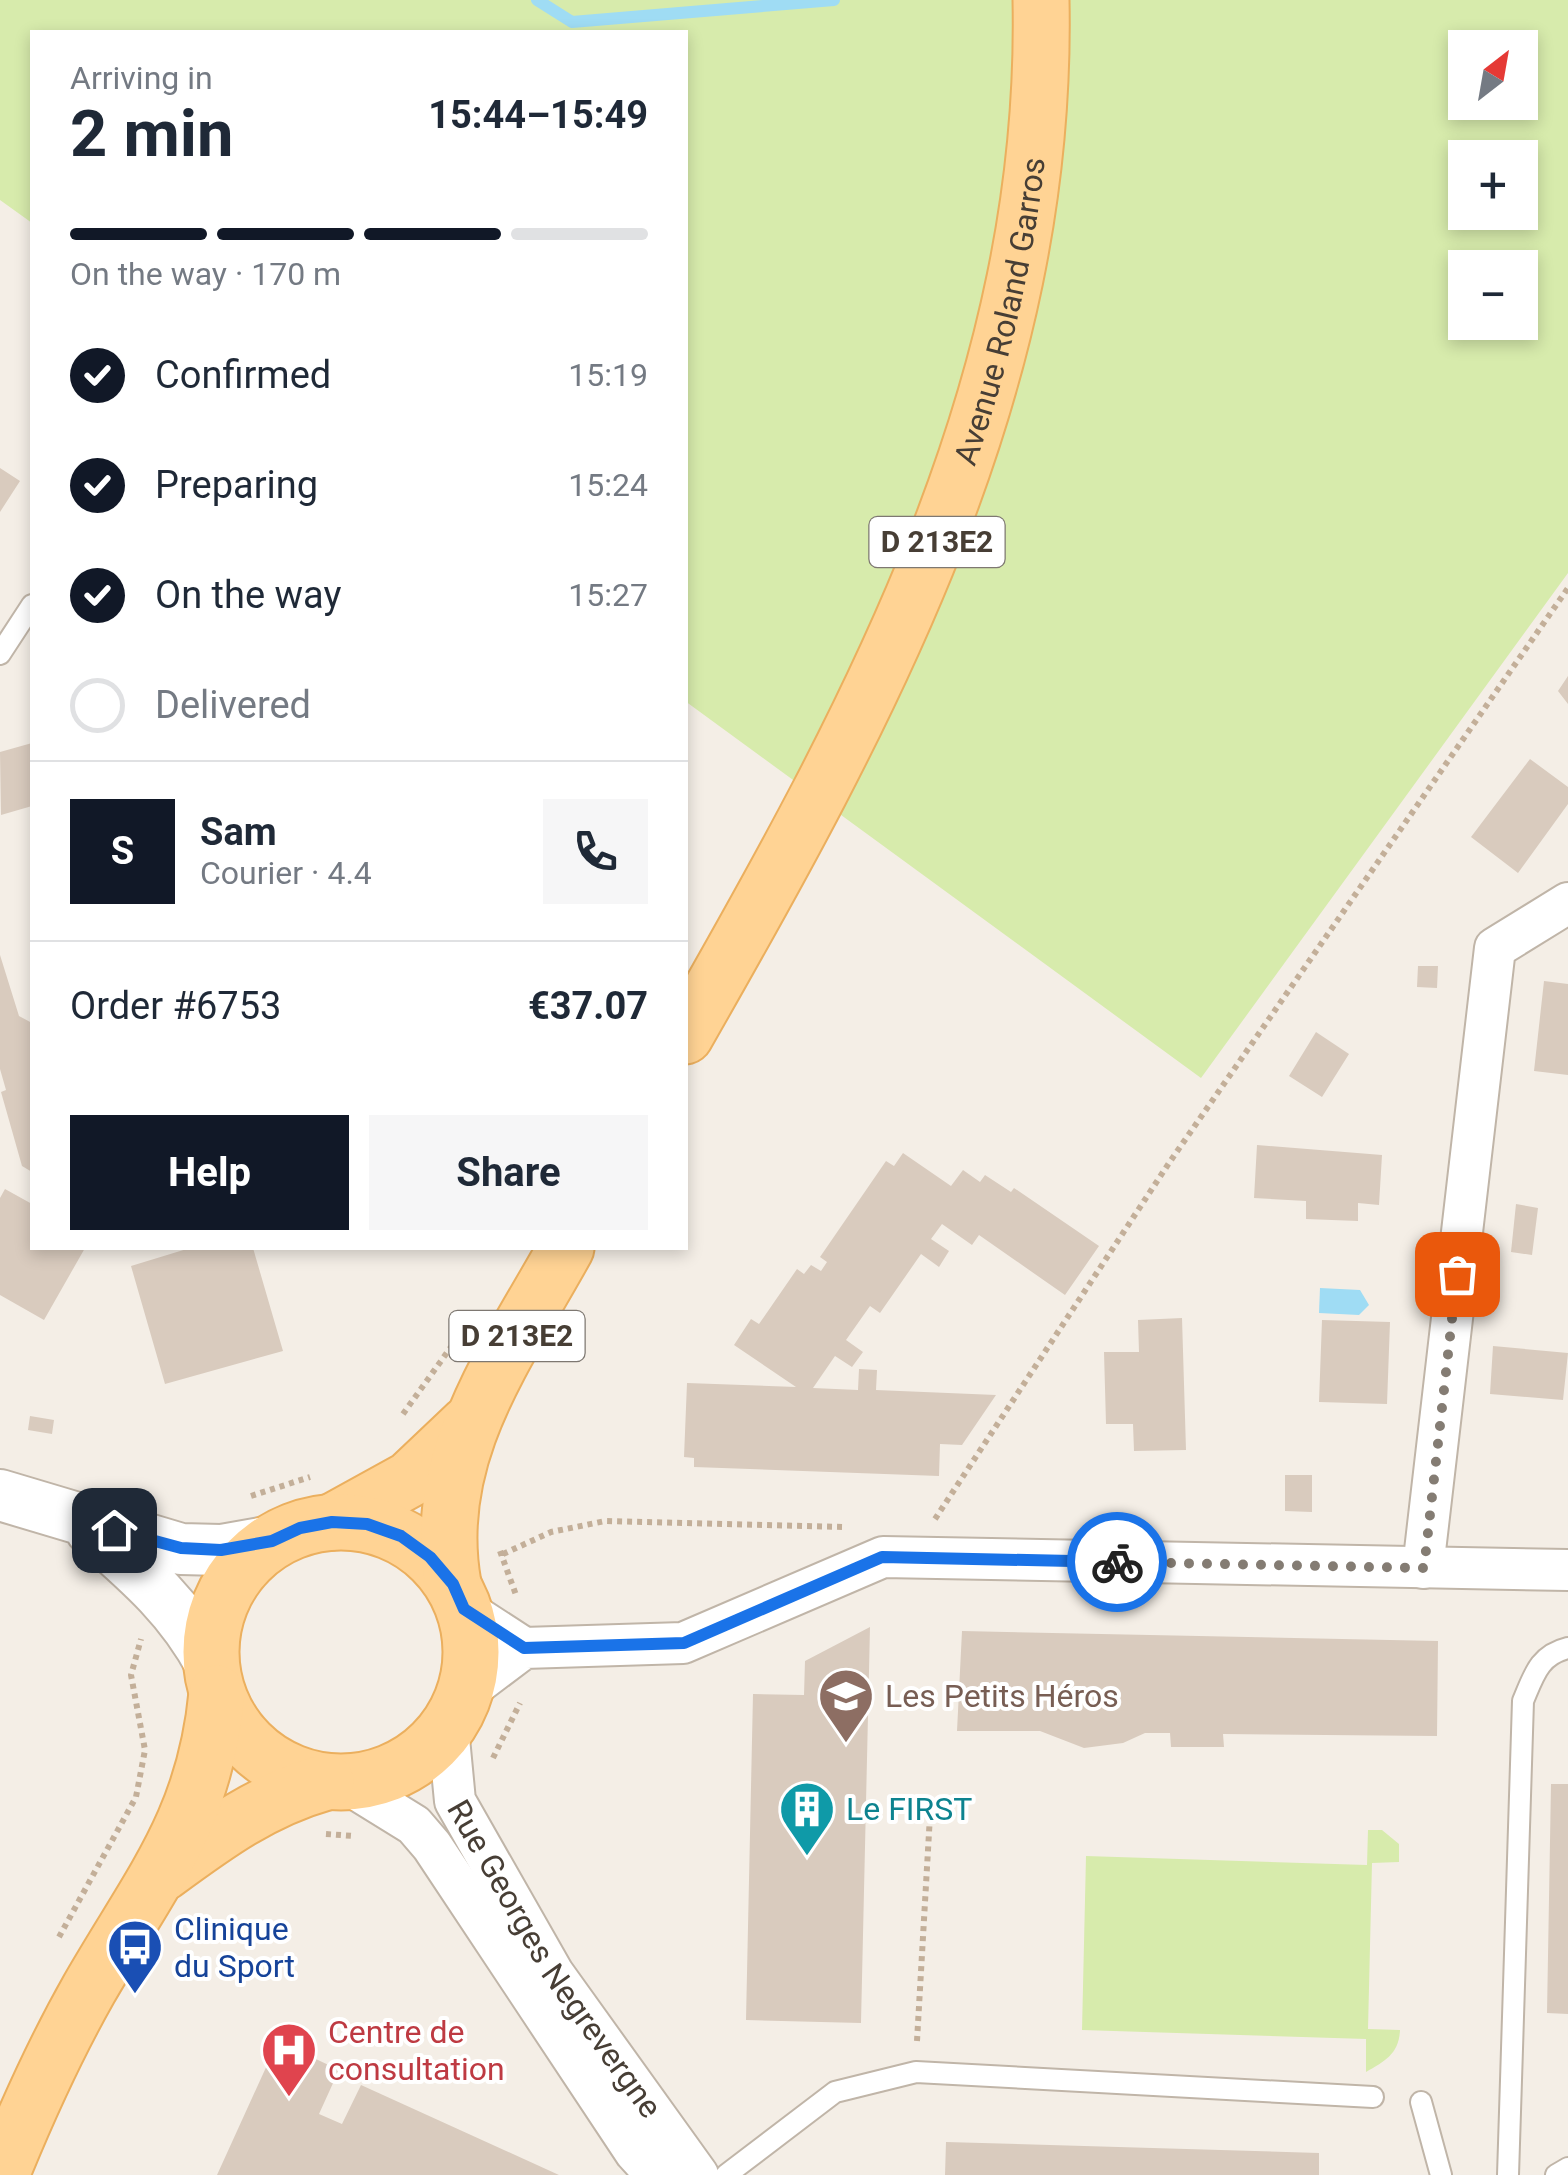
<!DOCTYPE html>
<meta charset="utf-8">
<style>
:root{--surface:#fff;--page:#f6f6f7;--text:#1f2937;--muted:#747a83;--line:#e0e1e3;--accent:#111827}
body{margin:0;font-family:Roboto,sans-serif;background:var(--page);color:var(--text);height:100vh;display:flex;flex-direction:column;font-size:38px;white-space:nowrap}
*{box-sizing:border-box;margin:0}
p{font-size:32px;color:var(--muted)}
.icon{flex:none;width:55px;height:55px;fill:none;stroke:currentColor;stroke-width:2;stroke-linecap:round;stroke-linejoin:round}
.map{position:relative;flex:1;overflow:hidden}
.details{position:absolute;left:30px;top:30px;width:658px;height:1220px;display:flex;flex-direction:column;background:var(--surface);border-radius:0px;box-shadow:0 5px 15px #0003}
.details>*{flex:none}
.needle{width:65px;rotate:31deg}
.buttons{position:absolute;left:1448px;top:30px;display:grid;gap:20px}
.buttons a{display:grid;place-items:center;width:90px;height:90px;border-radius:0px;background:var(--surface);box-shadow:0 5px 15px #0003;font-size:50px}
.pin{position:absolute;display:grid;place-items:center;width:85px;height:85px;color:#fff;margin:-42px;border-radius:20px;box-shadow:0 5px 15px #0006}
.courier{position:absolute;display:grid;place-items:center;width:100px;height:100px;margin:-50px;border:8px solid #1a73e8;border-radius:50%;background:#fff;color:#222;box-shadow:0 2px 12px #0007}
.summary em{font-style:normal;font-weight:700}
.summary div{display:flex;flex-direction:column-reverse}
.summary{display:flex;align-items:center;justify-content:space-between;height:170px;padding:0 40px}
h1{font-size:65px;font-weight:700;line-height:75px}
.bar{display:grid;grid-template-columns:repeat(4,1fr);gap:15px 10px;align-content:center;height:120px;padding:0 40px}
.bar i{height:12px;border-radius:8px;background:var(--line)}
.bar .selected{background:var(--accent)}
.bar p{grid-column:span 4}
.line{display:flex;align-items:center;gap:25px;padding:0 40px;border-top:2px solid var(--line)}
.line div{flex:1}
.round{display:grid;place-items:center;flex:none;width:105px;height:105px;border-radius:0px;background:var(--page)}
ol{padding:0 40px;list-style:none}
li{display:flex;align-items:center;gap:30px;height:110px}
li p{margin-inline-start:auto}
li .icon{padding:10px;border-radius:50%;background:var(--accent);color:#fff;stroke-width:4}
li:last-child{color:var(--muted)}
li i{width:55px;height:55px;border:5px solid var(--line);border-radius:50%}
.button{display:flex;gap:20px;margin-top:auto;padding:20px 40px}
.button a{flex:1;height:115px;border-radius:0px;background:var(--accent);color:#fff;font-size:40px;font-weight:700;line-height:115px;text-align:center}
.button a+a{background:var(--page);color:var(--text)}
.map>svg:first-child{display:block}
.green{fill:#d7ebac;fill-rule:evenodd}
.water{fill:#9fdcf4}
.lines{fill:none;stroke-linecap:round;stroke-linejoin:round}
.stream{stroke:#9fdcf4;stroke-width:12}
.building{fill:#d9cbbe}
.service-casing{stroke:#c0b5a8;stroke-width:24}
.minor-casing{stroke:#c0b5a8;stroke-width:44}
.tertiary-casing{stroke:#c0b5a8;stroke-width:54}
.primary-casing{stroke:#ebaf5e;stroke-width:59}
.path{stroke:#c3af99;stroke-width:6;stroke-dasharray:5 5;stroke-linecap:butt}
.service{stroke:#fff;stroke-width:20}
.minor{stroke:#fff;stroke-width:40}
.tertiary{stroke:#fff;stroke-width:50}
.primary{stroke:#ffd394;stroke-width:55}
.done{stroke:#847c73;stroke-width:10;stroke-dasharray:0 18}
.route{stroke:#1a73e8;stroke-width:12}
.labels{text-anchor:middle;stroke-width:8;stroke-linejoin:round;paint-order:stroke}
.shield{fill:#fff;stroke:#7e7872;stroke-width:2.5}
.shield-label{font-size:30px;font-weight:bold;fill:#473e35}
.street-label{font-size:32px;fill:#473e35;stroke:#fff}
.education-label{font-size:32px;fill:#785e54;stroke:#fff;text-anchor:start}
.culture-label{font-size:32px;fill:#0d838f;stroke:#fff;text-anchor:start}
.transit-label{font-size:32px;fill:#164399;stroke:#fff;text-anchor:start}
.health-label{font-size:32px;fill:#be3a42;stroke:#fff;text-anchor:start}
</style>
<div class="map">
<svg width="1568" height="2175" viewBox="0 0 1568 2175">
<rect width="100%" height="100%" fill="#f4eee6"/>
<path class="green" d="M0 0H1568V573L1201 1078 685 701V32H32V223L0 200ZM1465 48H1520V102H1465ZM1465 158H1520V212H1465ZM1465 268H1520V322H1465Z
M1368 1830H1382L1399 1844V1862L1372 1863 1368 2029 1400 2030C1399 2054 1385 2061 1366 2072V2039L1082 2030 1086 1856 1367 1865Z"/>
<path class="water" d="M1320 1288 1360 1290 1369 1305 1359 1315 1319 1313Z"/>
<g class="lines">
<path class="stream" d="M537 0 572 22 834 0"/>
</g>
<path class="building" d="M0 468 20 481 0 512Z
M1568 676V704L1558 691Z
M32 743V806L1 815 0 752Z
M1530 759 1568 787V804L1518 873 1471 837Z
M0 955 19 1016 32 1023V1172L22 1166 1 1092 6 1090 0 1069Z
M1418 966H1438L1437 988 1417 987Z
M1544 981 1568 984V1075L1534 1071Z
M1316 1032 1349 1054 1322 1097 1289 1076Z
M1257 1145 1382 1155 1379 1205 1358 1203V1221L1306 1219V1201L1254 1198Z
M903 1153 951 1186 963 1170 980 1182 985 1175 1011 1192 1014 1188 1099 1246 1065 1295 979 1235 972 1245 942 1224 931 1239 949 1251 939 1267 921 1254 880 1313 870 1306 846 1340 863 1352 852 1367 835 1356 813 1388 858 1390 859 1369 877 1370 876 1390 996 1395 962 1445 940 1444 939 1476 694 1467V1458L684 1457 687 1383 796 1387 734 1345 751 1319 759 1324 797 1269 804 1274 811 1265 821 1271 827 1262 820 1257 886 1161 894 1166Z
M5 1189 32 1204V1248H85L44 1320 0 1295V1198Z
M1516 1204 1538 1208 1532 1255 1511 1252Z
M190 1248H253L283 1351 165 1384 131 1266Z
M1182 1318 1186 1450 1134 1451 1133 1424H1106L1104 1352H1139L1138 1320Z
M1322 1320 1390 1322 1387 1404 1319 1402Z
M1493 1346 1568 1353 1563 1400 1490 1394Z
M30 1416 54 1420 52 1434 28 1430Z
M1285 1475H1312V1512L1285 1511Z
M870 1627 861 2023 746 2020 753 1694 804 1695 805 1661Z
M962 1631 1438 1641 1437 1736 1223 1734 1224 1747H1171L1170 1733H1145L1123 1743 1084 1748 1040 1731H957Z
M1551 1784H1568V2014L1547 2013Z
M278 2041 339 2070 319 2114 342 2124 361 2085 559 2175H217Z
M946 2142 1319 2153V2175H945Z"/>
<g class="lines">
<g class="service-casing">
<path id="service" d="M0 654 32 605
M1421 2102 1441 2175
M726 2175 835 2092 916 2072 1373 2097
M1508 2175 1523 1701C1534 1675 1539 1655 1568 1648
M1556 2175 1568 2168"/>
</g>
<g class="minor-casing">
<g id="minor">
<path d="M1423 1568 1495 948 1568 903"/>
<path d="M464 1609 524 1648"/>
<path d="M467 1691 524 1648 683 1643 883 1557 1568 1570"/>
<path id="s1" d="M448 1728 455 1801 553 1973 698 2175"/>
<path d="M346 1783 414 1825 432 1846 635 2152 656 2175"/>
</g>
</g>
<g class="tertiary-casing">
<path id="tertiary" d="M0 1495 181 1549 221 1550 272 1541
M91 1530C139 1572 181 1608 211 1665"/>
</g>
<g class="primary-casing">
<g id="primary">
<path id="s2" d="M685 1036C871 711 1049 386 1041 0"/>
<path d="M332 1522 410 1479 468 1424"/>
<circle cx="341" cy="1652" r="130"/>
<path d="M453 1584C430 1455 507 1355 566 1248"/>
<path d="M163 1873C216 1834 262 1800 326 1782"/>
<path d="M1 2175C27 2111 55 2049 89 1989 150 1883 205 1821 217 1693"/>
</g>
</g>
<path class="path" d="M403 1414 451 1347
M251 1496 310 1477
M935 1519 1169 1163 1568 588
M500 1551 516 1595
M503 1554 551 1532 605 1521 846 1527
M493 1758 520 1703
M326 1834 353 1836
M59 1937 136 1797 145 1750 131 1675 141 1639
M917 2041 931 1798"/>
<use href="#service" class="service"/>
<use href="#minor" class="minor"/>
<use href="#tertiary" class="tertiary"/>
<use href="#primary" class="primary"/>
</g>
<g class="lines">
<path class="done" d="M1117 1562 1424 1568 1457 1274"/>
<path class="route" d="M114 1530 181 1548 221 1550 272 1541 300 1528 332 1522 367 1524 401 1536 430 1557 453 1584 464 1609 524 1648 684 1643 882 1557 1117 1562"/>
</g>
<defs>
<g id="school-pin" transform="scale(2.875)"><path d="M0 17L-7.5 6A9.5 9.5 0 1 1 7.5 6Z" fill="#8d6e63" stroke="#fff"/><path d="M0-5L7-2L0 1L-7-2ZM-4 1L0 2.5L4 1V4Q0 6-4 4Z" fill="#fff"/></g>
<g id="building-pin" transform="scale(2.875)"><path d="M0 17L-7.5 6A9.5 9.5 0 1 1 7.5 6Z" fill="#0f9aa8" stroke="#fff"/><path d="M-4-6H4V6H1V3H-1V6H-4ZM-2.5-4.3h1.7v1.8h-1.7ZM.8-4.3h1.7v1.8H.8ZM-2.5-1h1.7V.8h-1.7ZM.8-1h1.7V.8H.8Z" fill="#fff"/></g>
<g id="bus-pin" transform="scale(2.875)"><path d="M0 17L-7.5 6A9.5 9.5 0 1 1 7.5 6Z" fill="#1a4fb4" stroke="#fff"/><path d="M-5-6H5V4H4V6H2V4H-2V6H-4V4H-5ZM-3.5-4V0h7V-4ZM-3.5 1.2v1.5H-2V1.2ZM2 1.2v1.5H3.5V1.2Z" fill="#fff"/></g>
<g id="hospital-pin" transform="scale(2.875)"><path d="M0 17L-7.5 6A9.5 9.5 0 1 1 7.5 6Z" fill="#e0444e" stroke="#fff"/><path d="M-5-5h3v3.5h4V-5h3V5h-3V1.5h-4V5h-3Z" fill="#fff"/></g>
</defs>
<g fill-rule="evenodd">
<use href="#school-pin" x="846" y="1696"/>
<use href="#building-pin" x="807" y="1809"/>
<use href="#bus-pin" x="135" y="1947"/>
<use href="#hospital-pin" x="289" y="2050"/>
</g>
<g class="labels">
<g class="shield">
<rect x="869.5" y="517" width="135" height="50" rx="8"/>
<rect x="449.5" y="1311" width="135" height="50" rx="8"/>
</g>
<g class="shield-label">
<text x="937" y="552">D 213E2</text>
<text x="517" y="1346">D 213E2</text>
</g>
<g class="street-label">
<text dy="11" stroke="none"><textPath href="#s2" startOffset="795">Avenue Roland Garros</textPath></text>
<text dy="11" stroke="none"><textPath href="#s1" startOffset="260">Rue Georges Negrevergne</textPath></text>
</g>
<g class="education-label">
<text x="885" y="1707">Les Petits Héros</text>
</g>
<g class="culture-label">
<text x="846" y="1820">Le FIRST</text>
</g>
<g class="transit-label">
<text x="174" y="1940">Clinique<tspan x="174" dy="37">du Sport</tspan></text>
</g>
<g class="health-label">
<text x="328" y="2043">Centre de<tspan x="328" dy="37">consultation</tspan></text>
</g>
</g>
</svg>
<div class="buttons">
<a><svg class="needle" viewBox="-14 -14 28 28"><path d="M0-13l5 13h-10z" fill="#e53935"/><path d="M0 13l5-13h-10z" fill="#747a83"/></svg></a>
<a>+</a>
<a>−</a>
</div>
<div class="pin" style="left:1457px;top:1274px;background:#ea580c"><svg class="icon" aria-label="bag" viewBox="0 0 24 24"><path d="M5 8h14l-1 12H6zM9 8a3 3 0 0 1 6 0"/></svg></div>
<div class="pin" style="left:114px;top:1530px;background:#1f2937"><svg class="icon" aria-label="home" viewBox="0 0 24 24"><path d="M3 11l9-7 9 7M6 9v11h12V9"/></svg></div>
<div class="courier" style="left:1117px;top:1562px"><svg class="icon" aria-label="bike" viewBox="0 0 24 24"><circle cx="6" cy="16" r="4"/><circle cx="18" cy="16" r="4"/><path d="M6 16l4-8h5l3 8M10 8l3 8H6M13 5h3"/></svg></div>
<section class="details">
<div class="summary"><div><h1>2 min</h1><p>Arriving in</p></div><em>15:44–15:49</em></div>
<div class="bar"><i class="selected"></i><i class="selected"></i><i class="selected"></i><i></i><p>On the way · 170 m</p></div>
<ol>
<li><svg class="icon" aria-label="check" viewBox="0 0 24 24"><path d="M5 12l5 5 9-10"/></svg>Confirmed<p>15:19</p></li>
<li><svg class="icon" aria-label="check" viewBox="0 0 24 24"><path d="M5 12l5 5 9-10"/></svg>Preparing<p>15:24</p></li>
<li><svg class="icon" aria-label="check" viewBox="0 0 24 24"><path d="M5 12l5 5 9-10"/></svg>On the way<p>15:27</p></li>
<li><i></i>Delivered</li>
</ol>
<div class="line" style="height:180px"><b class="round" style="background:var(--accent);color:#fff">S</b><div><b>Sam</b><p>Courier · 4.4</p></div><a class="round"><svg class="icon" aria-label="phone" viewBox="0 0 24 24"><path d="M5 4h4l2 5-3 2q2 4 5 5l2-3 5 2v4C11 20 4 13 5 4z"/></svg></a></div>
<div class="line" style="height:130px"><div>Order #6753</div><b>€37.07</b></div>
<div class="button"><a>Help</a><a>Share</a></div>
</section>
</div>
